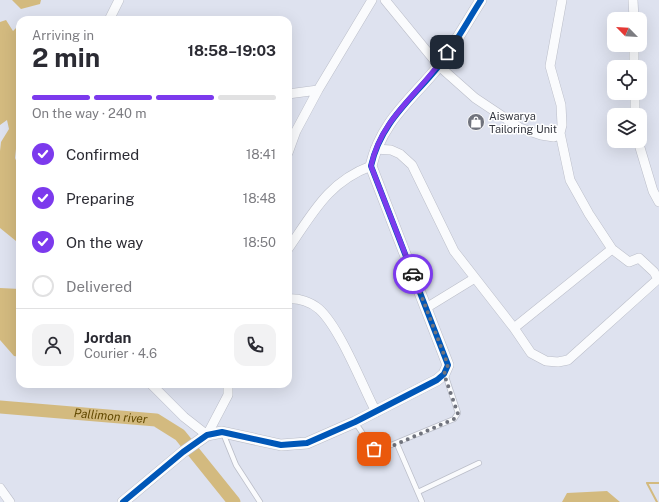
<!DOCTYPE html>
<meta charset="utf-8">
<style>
:root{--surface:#fff;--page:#f2f2f3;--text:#2b2b33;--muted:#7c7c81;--line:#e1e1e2;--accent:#7c3aed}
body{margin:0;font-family:"Public Sans",sans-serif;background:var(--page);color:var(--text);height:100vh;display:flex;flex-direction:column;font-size:15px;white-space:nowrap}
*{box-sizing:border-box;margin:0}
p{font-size:13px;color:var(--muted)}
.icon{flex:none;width:22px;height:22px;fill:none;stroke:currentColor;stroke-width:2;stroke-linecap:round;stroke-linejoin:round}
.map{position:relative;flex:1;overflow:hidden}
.side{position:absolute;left:16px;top:16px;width:276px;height:372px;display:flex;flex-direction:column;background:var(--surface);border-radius:12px;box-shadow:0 4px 16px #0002}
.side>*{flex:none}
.needle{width:26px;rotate:294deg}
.buttons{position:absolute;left:607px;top:12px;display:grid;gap:8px}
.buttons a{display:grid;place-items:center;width:40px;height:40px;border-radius:8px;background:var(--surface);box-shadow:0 4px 16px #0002;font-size:20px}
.pin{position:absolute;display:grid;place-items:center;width:34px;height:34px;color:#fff;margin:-17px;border-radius:8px;box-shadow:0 2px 6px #0006}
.courier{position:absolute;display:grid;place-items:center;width:40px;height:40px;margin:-20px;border:3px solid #7c3aed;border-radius:50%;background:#fff;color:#222;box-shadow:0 1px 5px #0007}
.overview em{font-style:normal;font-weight:700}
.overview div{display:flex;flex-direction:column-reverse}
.overview{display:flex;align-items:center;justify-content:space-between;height:68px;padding:0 16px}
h1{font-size:26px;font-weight:700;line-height:30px}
.bar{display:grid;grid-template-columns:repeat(4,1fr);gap:6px 4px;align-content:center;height:48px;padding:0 16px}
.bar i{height:5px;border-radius:3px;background:var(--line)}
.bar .active{background:var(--accent)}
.bar p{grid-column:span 4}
.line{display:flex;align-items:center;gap:10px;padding:0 16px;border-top:1px solid var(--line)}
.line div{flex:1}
.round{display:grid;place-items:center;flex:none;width:42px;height:42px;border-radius:12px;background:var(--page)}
ol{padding:0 16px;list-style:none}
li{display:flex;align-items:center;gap:12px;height:44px}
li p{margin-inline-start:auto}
li .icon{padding:4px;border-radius:50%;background:var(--accent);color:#fff;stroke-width:4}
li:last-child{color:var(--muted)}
li i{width:22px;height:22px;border:2px solid var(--line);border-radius:50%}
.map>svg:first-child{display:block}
.water{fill:#d3ba7f}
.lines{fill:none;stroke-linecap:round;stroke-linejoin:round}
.stream{stroke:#d3ba7f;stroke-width:2}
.river{stroke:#d3ba7f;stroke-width:13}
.service-casing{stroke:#bbbec9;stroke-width:6}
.minor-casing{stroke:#bbbec9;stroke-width:10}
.tertiary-casing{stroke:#bbbec9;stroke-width:12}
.service{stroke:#fafbfd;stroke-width:4.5}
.minor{stroke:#fafbfd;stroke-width:9}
.tertiary{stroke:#fafbfd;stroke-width:11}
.cycleway-casing{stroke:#fff;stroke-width:8}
.cycleway{stroke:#0057b8;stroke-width:6}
.done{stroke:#70737d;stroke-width:4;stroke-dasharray:0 7.2}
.route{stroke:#7c3aed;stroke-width:5}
.labels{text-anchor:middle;stroke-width:3;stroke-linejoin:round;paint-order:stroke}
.poi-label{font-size:11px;fill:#343740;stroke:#fff;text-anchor:start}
.water-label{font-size:12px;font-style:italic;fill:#634a00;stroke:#fff}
</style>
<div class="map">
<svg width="659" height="502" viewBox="0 0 659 502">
<rect width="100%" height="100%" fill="#dee2ef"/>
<path class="water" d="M12 0H41L40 4 21 9Z
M6 20 13 31 20 24V146L16 149 15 158 20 170V238L16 241 0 228V151L1 142 9 129 7 120 0 125V22Z
M0 288 20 289V357L14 356 0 340Z
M607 491 620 502H562L567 493Z"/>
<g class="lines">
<path class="stream" d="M657 502 647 483H659"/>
<path class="river" id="s1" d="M0 407 156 420 180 435 234 502"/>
<g class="service-casing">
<path id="service" d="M355 422 371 446 379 450 454 419 458 413 445 374
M223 433 236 465 260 502
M397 444 422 502
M418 492 479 463"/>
</g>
<g class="minor-casing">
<path id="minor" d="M385 0 439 66 475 98 520 128 541 135 554 137 560 133 562 125 561 105 550 66 562 0
M633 0 634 19
M109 20 119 0
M634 45V67
M635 93V115
M288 94 318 90
M638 141 653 191 659 202
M375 149 391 150 400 154 412 165 454 251 514 328 531 353 546 361 558 362 568 360 658 279 654 272 639 258 629 262 612 249 589 214 570 180 560 133
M288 153 296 131 318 90 372 0
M288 249C313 213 328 182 371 166
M288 299C299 298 311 302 319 309 340 328 362 385 376 412
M426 308 475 278
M514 328 612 249
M151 384 184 417 207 435 228 395V384
M0 488 10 502"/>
</g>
<g class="tertiary-casing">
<path id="tertiary" d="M123 502 183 452 207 435 222 432 281 445 307 443 355 422 437 380 444 374 448 365 371 166C381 122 411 100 438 67 454 46 467 22 481 0"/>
</g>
<use href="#service" class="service"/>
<use href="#minor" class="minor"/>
<use href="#tertiary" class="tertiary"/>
<g class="cycleway-casing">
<path id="cycleway" d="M123 502 183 452 207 435 222 432 281 445 307 443 355 422 437 380 444 374 448 365 371 166C381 122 411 100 438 67 454 46 467 22 481 0"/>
</g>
<use href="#cycleway" class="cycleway"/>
</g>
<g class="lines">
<path class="done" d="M374 449 383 450 454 419 458 414 444 374 448 365 413 274"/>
<path class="route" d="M413 274 371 166C382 115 421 94 447 52"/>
</g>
<defs>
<g id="shop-disc" transform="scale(0.9)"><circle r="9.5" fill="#70737d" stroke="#fff"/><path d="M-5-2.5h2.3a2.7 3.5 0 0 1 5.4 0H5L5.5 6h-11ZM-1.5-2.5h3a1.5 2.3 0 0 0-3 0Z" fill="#fff"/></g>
</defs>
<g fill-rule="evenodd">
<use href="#shop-disc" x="476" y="122"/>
</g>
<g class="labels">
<g class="poi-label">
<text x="489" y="120">Aiswarya<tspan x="489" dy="13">Tailoring Unit</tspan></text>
</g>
<g class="water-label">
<text dy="4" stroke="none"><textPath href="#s1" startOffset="111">Pallimon river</textPath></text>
</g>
</g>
</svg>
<div class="buttons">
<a><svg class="needle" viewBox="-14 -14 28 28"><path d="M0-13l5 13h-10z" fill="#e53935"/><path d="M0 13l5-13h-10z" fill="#7c7c81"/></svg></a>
<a><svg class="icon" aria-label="locate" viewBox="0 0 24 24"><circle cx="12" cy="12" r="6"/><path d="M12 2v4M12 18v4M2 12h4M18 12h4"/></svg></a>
<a><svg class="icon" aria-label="layers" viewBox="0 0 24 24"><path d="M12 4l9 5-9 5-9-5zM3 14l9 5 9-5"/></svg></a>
</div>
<div class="pin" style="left:374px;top:449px;background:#ea580c"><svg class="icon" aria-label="bag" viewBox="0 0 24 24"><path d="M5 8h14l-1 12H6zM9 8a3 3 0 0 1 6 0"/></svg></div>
<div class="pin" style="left:447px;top:52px;background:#1f2937"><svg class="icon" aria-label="home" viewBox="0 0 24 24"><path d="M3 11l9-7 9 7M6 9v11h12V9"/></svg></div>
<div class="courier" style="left:413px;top:274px"><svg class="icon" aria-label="car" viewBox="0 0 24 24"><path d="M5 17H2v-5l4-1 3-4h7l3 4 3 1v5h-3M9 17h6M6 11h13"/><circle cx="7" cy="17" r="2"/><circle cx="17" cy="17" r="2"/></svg></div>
<section class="side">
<div class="overview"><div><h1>2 min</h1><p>Arriving in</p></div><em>18:58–19:03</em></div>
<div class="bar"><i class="active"></i><i class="active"></i><i class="active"></i><i></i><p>On the way · 240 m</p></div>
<ol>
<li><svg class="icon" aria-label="check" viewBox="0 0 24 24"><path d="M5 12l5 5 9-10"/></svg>Confirmed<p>18:41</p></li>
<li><svg class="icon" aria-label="check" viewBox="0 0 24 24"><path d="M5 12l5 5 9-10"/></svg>Preparing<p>18:48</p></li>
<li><svg class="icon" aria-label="check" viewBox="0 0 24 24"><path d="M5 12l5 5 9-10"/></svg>On the way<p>18:50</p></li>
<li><i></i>Delivered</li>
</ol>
<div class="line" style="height:72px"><a class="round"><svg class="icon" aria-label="person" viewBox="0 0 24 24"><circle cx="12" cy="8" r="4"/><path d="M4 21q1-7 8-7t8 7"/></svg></a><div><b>Jordan</b><p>Courier · 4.6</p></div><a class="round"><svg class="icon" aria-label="phone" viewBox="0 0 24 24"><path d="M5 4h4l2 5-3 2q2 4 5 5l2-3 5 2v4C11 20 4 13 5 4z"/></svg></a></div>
</section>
</div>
